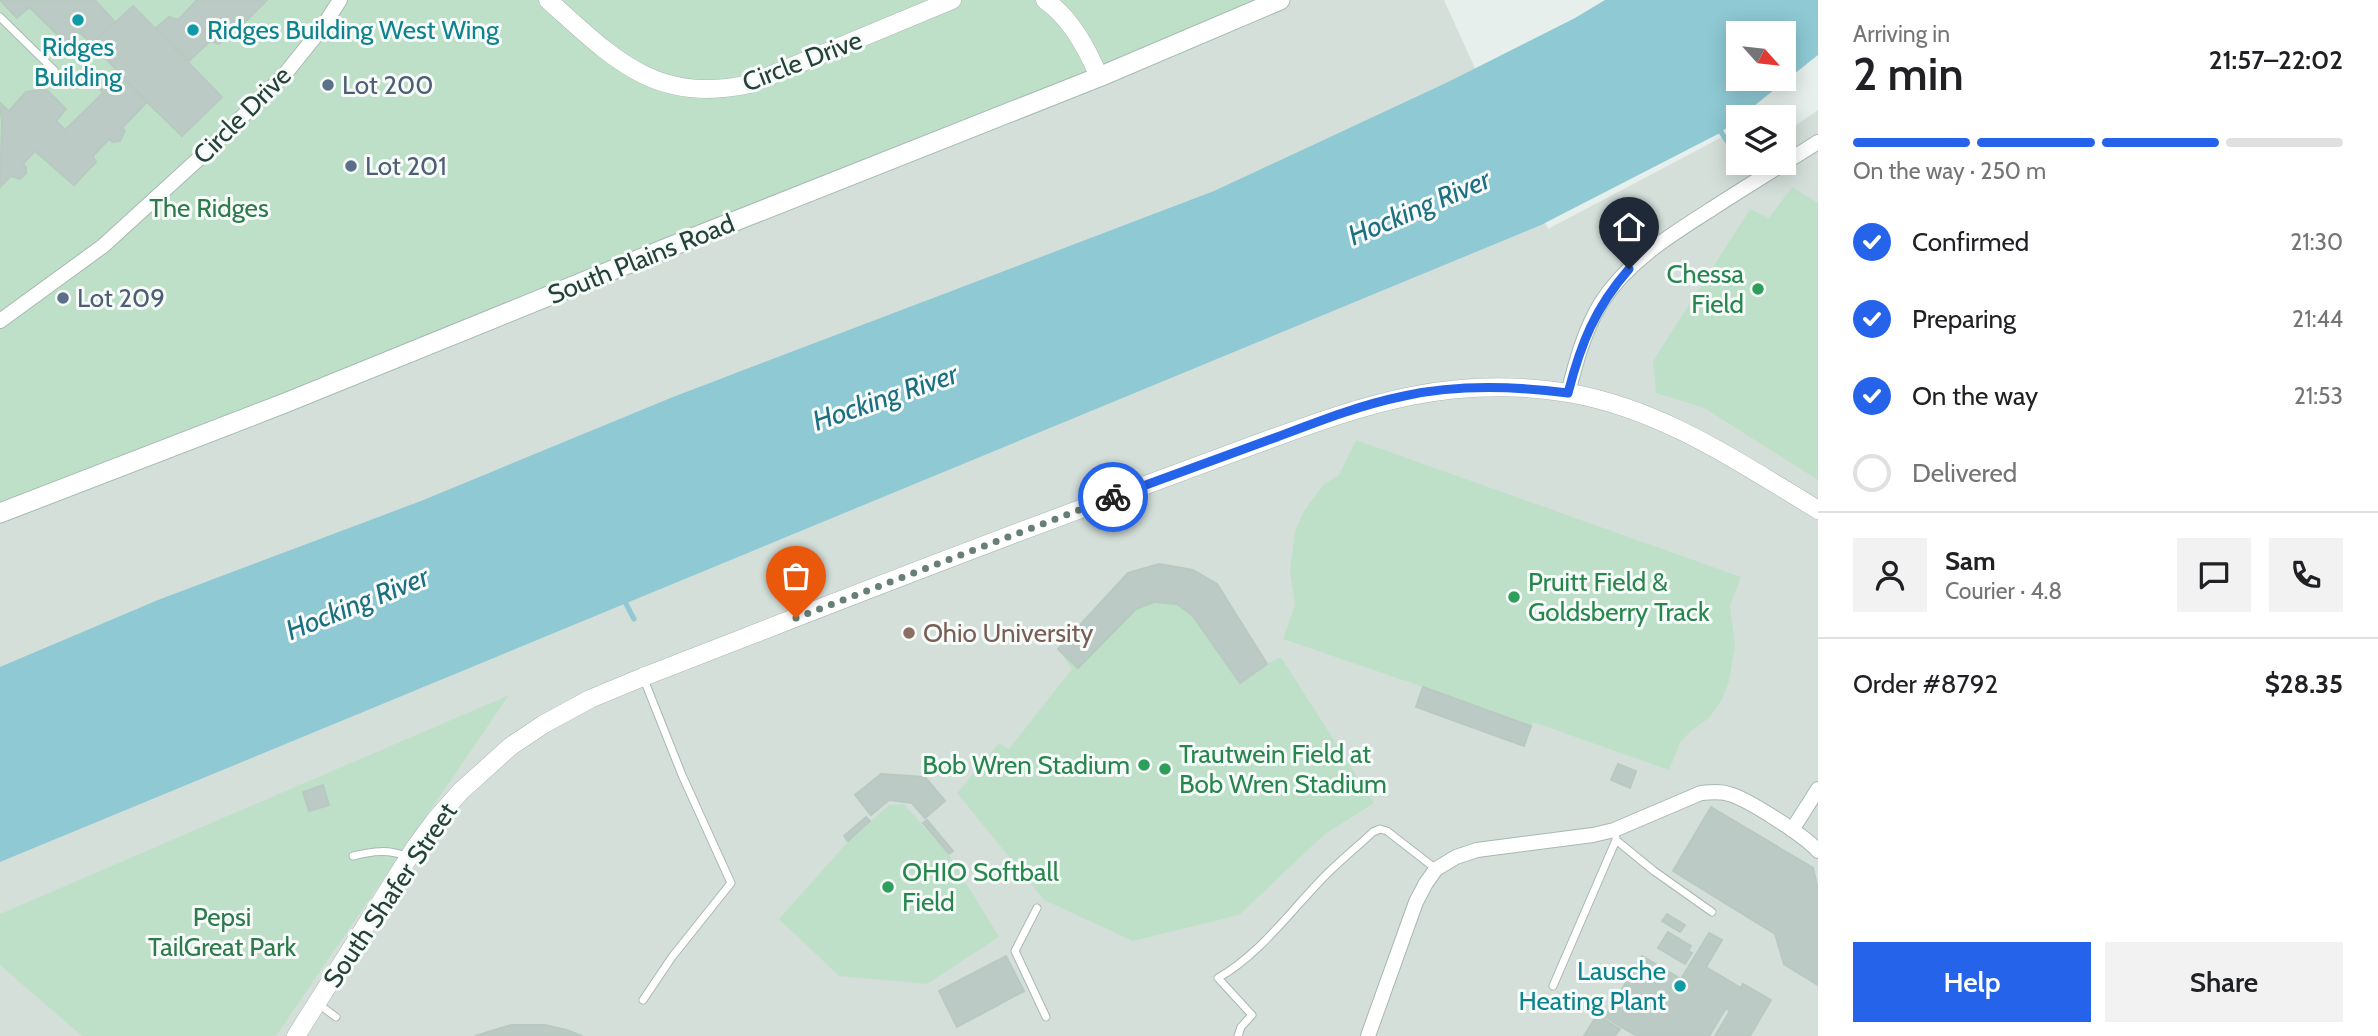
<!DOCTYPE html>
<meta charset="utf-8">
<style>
:root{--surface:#fff;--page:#f2f2f2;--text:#202124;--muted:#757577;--line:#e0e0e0;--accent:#2563eb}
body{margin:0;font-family:Cabin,sans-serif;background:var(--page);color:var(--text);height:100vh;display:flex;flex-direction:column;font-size:26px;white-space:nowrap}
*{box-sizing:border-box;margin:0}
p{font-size:23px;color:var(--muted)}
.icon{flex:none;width:38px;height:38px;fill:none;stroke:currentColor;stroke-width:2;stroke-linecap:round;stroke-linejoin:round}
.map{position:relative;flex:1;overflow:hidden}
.details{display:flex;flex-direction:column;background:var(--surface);width:560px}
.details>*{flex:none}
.needle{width:46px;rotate:117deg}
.fabs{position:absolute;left:1726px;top:21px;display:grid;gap:14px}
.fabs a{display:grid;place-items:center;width:70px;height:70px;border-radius:0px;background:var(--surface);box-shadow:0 4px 18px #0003;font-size:35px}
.pin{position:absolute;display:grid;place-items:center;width:60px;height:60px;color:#fff;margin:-72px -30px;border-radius:50% 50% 50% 0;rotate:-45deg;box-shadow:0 0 7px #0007}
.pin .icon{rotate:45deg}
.courier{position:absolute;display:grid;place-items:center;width:70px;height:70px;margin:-35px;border:5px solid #2563eb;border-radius:50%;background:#fff;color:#222;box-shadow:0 2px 9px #0007}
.head em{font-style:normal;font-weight:600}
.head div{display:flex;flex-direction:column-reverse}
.head{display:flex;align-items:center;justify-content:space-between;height:119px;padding:0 35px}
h1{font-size:46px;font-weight:600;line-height:52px}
.bar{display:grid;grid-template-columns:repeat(4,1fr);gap:10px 7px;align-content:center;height:84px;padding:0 35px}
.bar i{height:9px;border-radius:5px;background:var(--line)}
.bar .current{background:var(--accent)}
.bar p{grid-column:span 4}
.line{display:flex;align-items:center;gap:18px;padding:0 35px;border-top:2px solid var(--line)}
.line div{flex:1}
.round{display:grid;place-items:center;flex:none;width:74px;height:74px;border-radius:0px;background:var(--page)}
ol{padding:0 35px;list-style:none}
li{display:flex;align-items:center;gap:21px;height:77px}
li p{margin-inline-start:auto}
li .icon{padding:7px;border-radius:50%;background:var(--accent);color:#fff;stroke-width:4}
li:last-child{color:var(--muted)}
li i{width:38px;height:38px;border:4px solid var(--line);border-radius:50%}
.cta{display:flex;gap:14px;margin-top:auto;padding:14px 35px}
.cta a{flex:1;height:80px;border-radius:0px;background:var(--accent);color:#fff;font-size:28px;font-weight:600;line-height:80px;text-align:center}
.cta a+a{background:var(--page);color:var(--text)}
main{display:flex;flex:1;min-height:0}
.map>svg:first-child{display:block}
.built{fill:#d4dfda}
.green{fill:#bfe0c8}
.water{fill:#8ec9d4;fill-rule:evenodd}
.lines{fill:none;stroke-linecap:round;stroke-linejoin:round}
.stream{stroke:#8ec9d4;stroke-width:5}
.building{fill:#bbcac4;stroke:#b8c9c2;stroke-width:2}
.service-casing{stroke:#a8b8b2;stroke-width:9}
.minor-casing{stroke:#a8b8b2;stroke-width:16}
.tertiary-casing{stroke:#a8b8b2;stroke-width:19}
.secondary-casing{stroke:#a4bbb3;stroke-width:21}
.service{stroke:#fff;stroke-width:7}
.minor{stroke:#fff;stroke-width:14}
.tertiary{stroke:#fff;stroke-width:18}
.secondary{stroke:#fff;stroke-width:19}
.done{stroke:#687f78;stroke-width:7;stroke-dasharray:0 12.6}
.route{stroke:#2563eb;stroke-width:9}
.culture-dot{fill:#0f9aa8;stroke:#f7fbf9;stroke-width:2.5}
.service-dot{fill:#5c6f8a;stroke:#f7fbf9;stroke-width:2.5}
.leisure-dot{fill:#2e9e5b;stroke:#f7fbf9;stroke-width:2.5}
.education-dot{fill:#8d6e63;stroke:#f7fbf9;stroke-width:2.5}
.labels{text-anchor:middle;stroke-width:6;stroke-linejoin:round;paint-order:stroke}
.culture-label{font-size:26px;fill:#0d838f;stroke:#f7fbf9;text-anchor:start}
.street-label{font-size:26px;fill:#24423a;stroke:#f7fbf9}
.service-label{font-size:26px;fill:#4e5e75;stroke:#f7fbf9;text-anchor:start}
.park-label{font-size:26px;fill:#2d7a4b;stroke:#f7fbf9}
.leisure-label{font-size:26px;fill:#27864d;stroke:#f7fbf9;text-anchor:start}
.education-label{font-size:26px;fill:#785e54;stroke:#f7fbf9;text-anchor:start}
.water-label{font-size:28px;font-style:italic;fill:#1c6f80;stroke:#f7fbf9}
</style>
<main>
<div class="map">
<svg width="1818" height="1036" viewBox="0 0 1818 1036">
<rect width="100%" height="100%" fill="#e6efeb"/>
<path class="built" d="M0 0H1444L1548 229 1726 135 1738 142V163H1783V134L1818 110V1036H0Z"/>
<path class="green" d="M0 0H1280L0 513Z
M1792 187 1818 203V480L1704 408 1656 393 1653 361 1750 209 1769 218Z
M1356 440 1741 577 1730 606 1735 645 1729 681 1722 700 1709 718 1691 731 1680 743 1669 770 1533 722 1524 746 1416 707 1423 687 1283 639 1295 605 1290 571 1295 531 1304 511 1323 485 1339 475Z
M1159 564 1193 570 1217 584 1267 664 1281 657 1374 803 1325 834 1239 915 1133 941 1044 900 957 793 999 743 1009 749 1072 669 1058 649 1128 573Z
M509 695 276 1036H82L0 965V914Z
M904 804 949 855 999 937 927 984 839 976 779 919 846 844 889 805Z"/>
<path class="water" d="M1605 0H1818V55L1720 133 1541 225 0 862V667L158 600 421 501 673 397 1214 191 1448 82 1575 18ZM1738 33H1783V79H1738Z"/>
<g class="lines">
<path class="stream" d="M1717 126 1727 141
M1745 163 1747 165
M624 600 634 619"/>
</g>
<path class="building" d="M0 0H95L115 22 92 44 79 32 66 43 29 7 17 18Z
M197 0H267L245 22 241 18 225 32 224 39 219 44 210 41 189 61 156 28 169 17 178 20Z
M133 6 222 97 182 136 147 102 92 44Z
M115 69 147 102 122 128 125 131 120 141 113 142 109 139 93 156 96 162 74 185 35 151 23 164 26 167V173L20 179 11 176 0 187 2 124 0 103 9 111 26 92 46 89 66 109 56 121 65 130 103 93 97 85Z
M1159 564 1193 570 1217 584 1267 664 1240 683 1193 616 1177 604 1154 602 1136 609 1078 668 1058 649 1128 573Z
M1423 687 1531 726 1524 746 1416 707Z
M1618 764 1636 771 1630 788 1611 780Z
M881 774 925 777 945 801 925 818 912 803 889 800 871 815 855 795Z
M323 785 329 805 309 811 303 792Z
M1711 807 1813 868 1818 889V985L1784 964 1775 934 1673 871Z
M866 817 870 821 848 841 844 836Z
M927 820 953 851 949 854 923 823Z
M1667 914 1685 925 1680 932 1662 921Z
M1668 932 1691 946 1688 951 1692 953 1685 964 1658 948Z
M1709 933 1722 940 1706 967 1741 988 1743 984 1771 1000 1750 1036H1715L1730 1011 1726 1008 1709 1036H1637L1605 1017 1642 956 1681 979Z
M1006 956 1024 991 957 1027 939 991Z
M1597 1015 1620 1029 1615 1036H1584Z
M511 1025H545L567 1030 582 1036H475Z"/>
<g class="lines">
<g class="service-casing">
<path id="service" d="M0 17 54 70
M643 677 682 775 731 883 672 957 643 1000
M1616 838V840L1654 871 1712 912
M353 856C373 851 389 849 408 857
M1037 908 1015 951 1046 1017
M1553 986 1616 840
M317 1003 336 1017
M1238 1036 1241 1027 1252 1015 1218 978C1259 955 1289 913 1321 880 1337 863 1356 848 1373 832L1380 829 1387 831 1436 869"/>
</g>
<g class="minor-casing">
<path id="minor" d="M0 321 103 246 216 143 285 74 322 28 340 0
M1568 393C1576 362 1584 331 1601 303 1627 262 1669 236 1710 210 1745 187 1782 165 1818 142
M1792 830 1818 789
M1368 1036 1416 902 1426 883 1436 869 1456 857 1477 850 1593 835 1614 830 1701 793C1711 792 1720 791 1729 794 1748 799 1805 836 1818 851"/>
</g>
<g class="tertiary-casing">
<path id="tertiary" d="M548 0C613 58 655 105 750 84L952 0
M1045 0C1071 18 1087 48 1099 77
M296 1036 416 846 436 819 461 791 511 746 544 724 590 699 643 677C798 617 952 556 1108 499 1159 480 1211 461 1262 442 1369 403 1453 374 1569 393 1662 409 1739 462 1818 510"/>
</g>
<g class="secondary-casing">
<path id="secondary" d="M0 513 285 403 662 250 1099 77 1280 0"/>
</g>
<use href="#service" class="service"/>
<use href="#minor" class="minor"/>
<use href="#tertiary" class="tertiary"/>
<use href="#secondary" class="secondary"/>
</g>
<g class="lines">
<path class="done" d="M796 618 1113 497"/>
<path class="route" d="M1113 497C1167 477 1222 457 1277 437 1319 421 1360 405 1404 396 1458 384 1513 386 1568 393 1581 343 1595 308 1629 269"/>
</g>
<g class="culture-dot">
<circle cx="78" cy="20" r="7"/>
<circle cx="193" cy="30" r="7"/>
<circle cx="1680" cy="986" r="7"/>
</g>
<g class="service-dot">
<circle cx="328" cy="85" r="7"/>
<circle cx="351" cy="166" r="7"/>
<circle cx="63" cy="298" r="7"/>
</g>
<g class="leisure-dot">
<circle cx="1758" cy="289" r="7"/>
<circle cx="1514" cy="597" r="7"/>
<circle cx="1144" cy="765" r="7"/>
<circle cx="1165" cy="769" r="7"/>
<circle cx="888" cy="887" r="7"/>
</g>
<circle class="education-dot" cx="909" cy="633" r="7"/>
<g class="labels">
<g class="culture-label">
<text x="207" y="39">Ridges Building West Wing</text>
<text x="78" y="56" text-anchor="middle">Ridges<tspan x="78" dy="30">Building</tspan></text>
<text x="1666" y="980" text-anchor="end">Lausche<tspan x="1666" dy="30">Heating Plant</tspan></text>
</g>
<g class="street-label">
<text transform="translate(802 61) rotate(-21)" y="9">Circle Drive</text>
<text transform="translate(242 115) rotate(-45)" y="9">Circle Drive</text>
<text transform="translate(641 259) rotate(-22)" y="9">South Plains Road</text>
<text transform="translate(390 895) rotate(-56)" y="9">South Shafer Street</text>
</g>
<g class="service-label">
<text x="342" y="94">Lot 200</text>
<text x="365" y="175">Lot 201</text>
<text x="77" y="307">Lot 209</text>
</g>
<g class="park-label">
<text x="209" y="217">The Ridges</text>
<text x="222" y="926">Pepsi<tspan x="222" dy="30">TailGreat Park</tspan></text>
</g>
<g class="leisure-label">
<text x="1744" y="283" text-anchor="end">Chessa<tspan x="1744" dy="30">Field</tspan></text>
<text x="1528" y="591">Pruitt Field &amp;<tspan x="1528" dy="30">Goldsberry Track</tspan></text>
<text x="1179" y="763">Trautwein Field at<tspan x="1179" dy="30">Bob Wren Stadium</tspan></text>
<text x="1130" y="774" text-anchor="end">Bob Wren Stadium</text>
<text x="902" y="881">OHIO Softball<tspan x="902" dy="30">Field</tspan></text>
</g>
<g class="education-label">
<text x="923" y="642">Ohio University</text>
</g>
<g class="water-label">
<text transform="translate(1419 207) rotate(-23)" y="10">Hocking River</text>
<text transform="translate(885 397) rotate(-19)" y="10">Hocking River</text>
<text transform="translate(357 603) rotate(-22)" y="10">Hocking River</text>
</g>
</g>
</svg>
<div class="fabs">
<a><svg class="needle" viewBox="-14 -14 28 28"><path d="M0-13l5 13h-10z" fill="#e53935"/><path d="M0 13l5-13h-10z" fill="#757577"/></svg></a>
<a><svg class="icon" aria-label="layers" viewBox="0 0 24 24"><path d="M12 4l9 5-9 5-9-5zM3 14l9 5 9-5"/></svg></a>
</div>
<div class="pin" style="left:796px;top:618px;background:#ea580c"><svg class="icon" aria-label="bag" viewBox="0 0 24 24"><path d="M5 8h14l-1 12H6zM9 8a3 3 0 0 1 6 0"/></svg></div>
<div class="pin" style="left:1629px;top:269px;background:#1f2937"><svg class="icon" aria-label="home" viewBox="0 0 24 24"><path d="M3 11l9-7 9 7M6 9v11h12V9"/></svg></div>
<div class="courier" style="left:1113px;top:497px"><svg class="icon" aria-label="bike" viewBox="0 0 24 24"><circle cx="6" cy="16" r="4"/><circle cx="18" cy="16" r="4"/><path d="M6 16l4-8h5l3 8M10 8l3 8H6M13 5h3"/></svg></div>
</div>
<section class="details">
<div class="head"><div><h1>2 min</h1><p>Arriving in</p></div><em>21:57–22:02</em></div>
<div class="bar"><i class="current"></i><i class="current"></i><i class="current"></i><i></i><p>On the way · 250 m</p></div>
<ol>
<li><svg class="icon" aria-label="check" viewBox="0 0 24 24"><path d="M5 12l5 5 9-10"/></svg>Confirmed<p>21:30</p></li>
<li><svg class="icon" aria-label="check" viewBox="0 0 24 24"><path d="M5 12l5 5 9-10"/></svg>Preparing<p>21:44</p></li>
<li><svg class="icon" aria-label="check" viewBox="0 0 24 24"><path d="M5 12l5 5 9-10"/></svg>On the way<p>21:53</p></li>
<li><i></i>Delivered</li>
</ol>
<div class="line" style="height:126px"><a class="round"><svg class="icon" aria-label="person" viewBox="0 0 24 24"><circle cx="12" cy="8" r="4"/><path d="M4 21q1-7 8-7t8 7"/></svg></a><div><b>Sam</b><p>Courier · 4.8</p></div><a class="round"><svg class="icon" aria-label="chat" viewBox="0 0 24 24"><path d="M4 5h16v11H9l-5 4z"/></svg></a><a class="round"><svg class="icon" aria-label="phone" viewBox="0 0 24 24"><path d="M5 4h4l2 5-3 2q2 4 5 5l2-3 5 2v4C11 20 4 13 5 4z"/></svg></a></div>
<div class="line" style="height:91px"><div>Order #8792</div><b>$28.35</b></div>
<div class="cta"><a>Help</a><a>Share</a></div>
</section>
</main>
